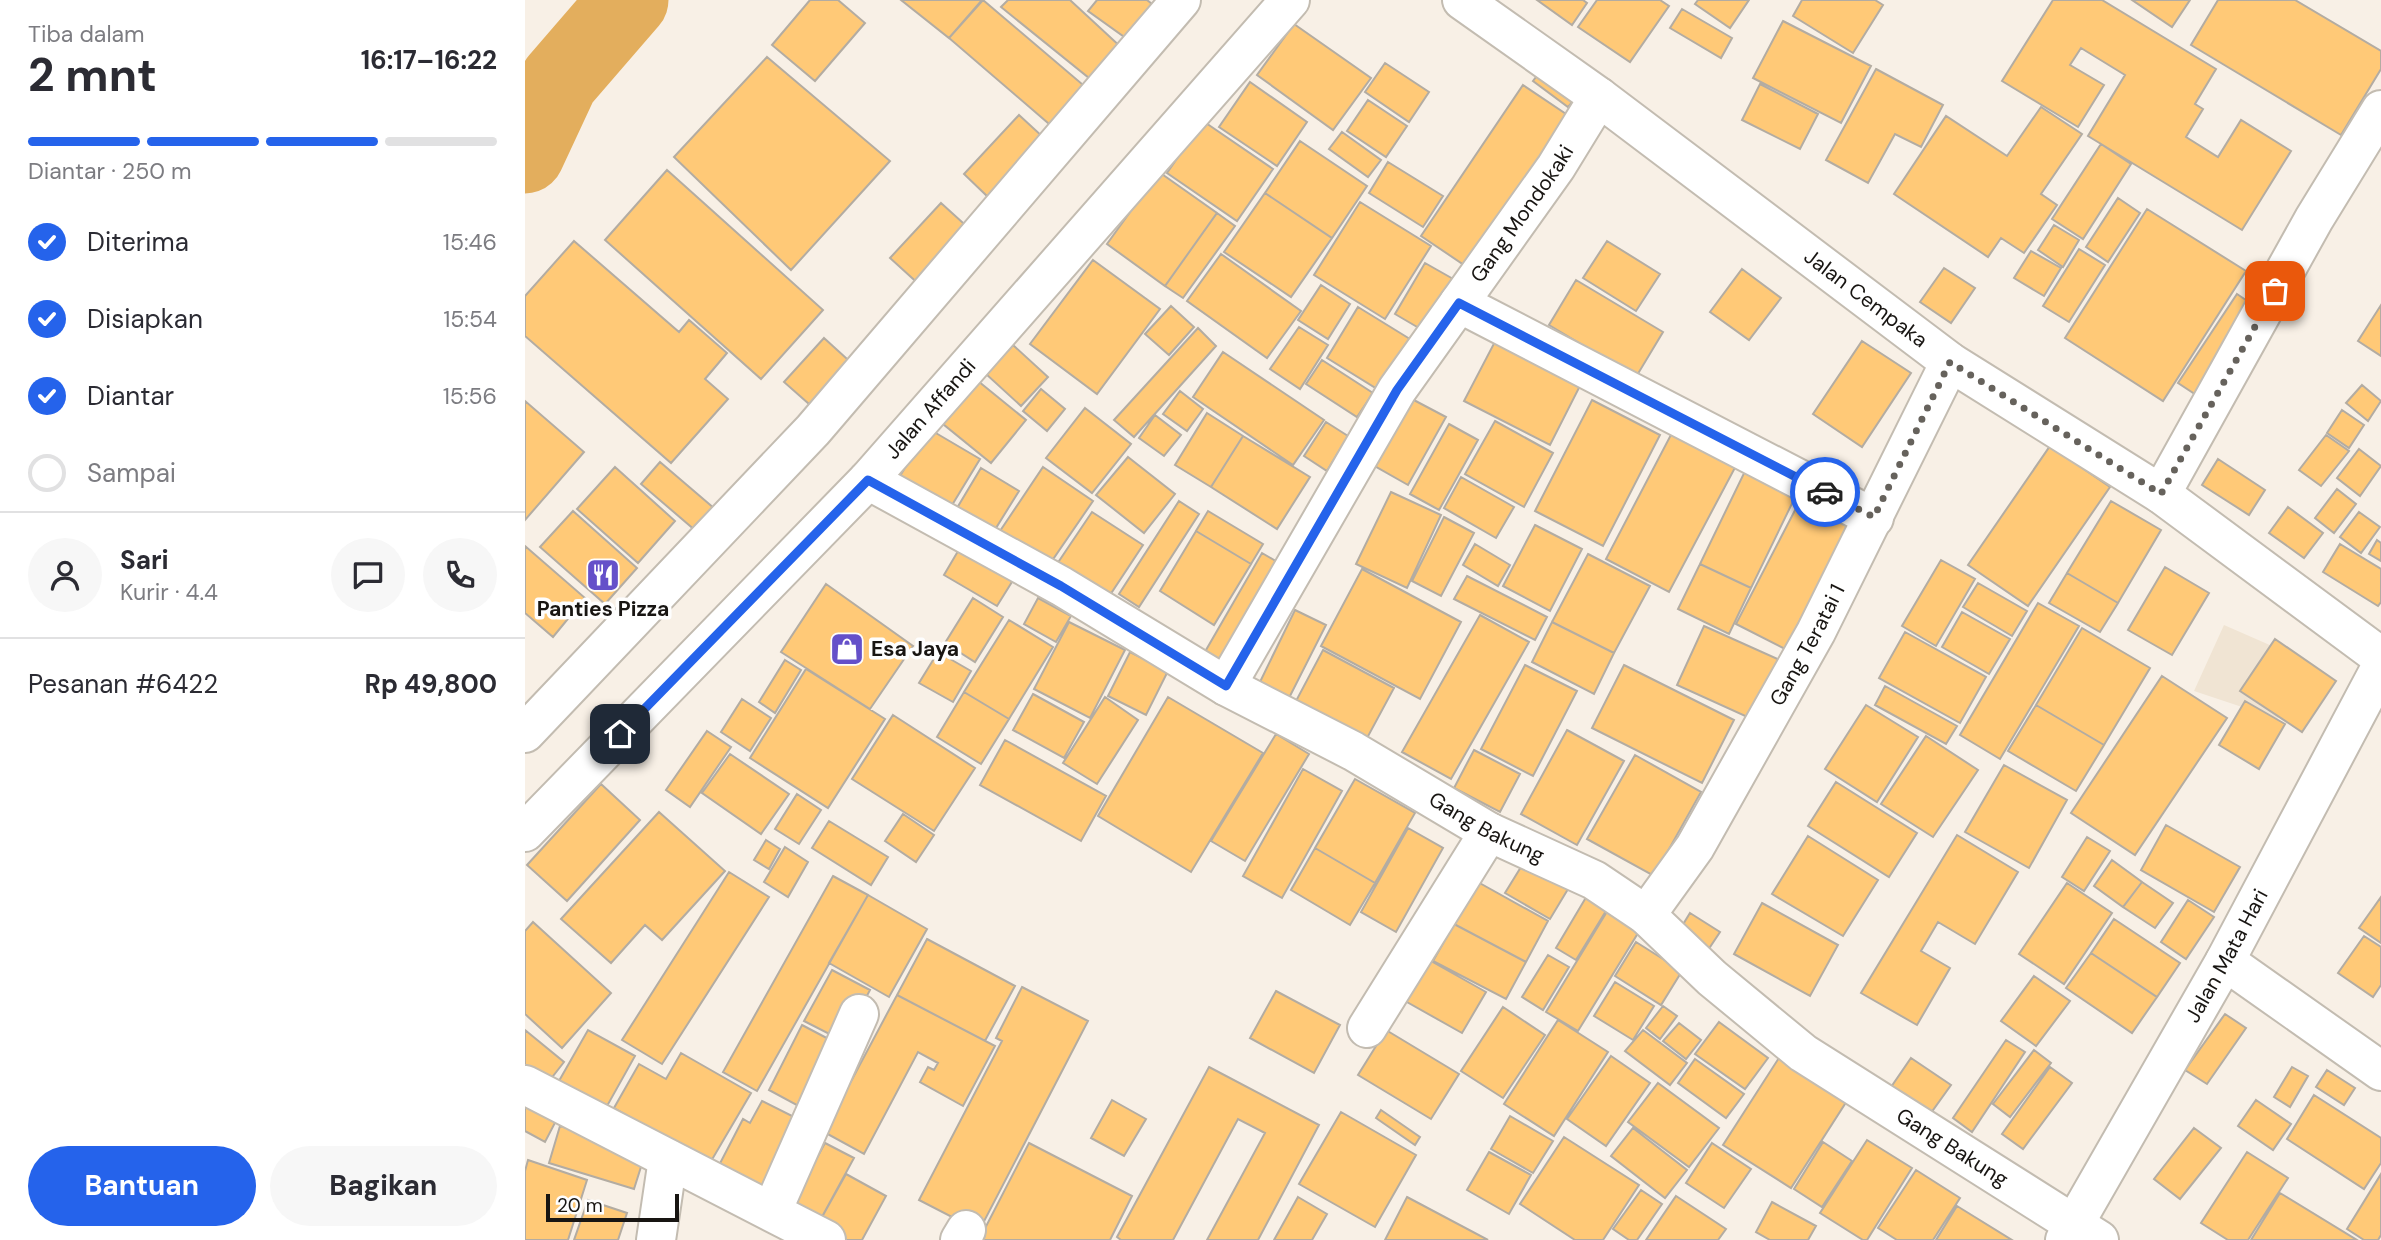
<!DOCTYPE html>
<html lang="id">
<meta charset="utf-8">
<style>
:root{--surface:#fff;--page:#f7f7f7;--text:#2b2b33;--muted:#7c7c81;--line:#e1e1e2;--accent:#2563eb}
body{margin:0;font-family:"DM Sans",sans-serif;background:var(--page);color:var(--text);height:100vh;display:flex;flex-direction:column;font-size:26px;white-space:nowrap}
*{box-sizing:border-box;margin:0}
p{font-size:23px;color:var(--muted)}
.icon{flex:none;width:38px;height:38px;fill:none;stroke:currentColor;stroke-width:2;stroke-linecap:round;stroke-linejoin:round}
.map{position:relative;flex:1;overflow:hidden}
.side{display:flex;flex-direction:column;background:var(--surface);width:525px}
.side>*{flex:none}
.scale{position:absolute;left:21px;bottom:18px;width:133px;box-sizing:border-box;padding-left:7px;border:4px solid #181512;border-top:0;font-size:19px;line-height:24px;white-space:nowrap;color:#181512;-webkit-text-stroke:5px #fefefe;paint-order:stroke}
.pin{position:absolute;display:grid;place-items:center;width:60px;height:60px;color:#fff;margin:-30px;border-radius:14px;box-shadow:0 4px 10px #0006}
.courier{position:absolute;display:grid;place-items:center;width:70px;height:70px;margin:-35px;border:5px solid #2563eb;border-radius:50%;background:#fff;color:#222;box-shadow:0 2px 9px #0007}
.summary em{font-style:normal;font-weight:700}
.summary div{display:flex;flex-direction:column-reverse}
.summary{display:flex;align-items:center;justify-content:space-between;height:119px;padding:0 28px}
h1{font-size:46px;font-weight:700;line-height:52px}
.bar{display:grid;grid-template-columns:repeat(4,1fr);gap:10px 7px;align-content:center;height:84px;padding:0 28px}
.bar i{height:9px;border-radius:5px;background:var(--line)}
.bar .selected{background:var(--accent)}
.bar p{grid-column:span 4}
.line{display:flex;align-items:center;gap:18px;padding:0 28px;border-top:2px solid var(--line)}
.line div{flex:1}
.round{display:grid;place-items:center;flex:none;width:74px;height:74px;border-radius:37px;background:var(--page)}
ol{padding:0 28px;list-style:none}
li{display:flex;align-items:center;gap:21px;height:77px}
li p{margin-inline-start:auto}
li .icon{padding:7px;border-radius:50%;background:var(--accent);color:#fff;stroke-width:4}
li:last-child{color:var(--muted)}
li i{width:38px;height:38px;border:4px solid var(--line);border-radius:50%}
.button{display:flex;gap:14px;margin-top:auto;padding:14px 28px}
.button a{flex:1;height:80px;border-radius:42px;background:var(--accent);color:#fff;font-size:28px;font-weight:700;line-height:80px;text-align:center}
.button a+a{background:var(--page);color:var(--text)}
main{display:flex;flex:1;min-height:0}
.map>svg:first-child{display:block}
.built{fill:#f0e4d3}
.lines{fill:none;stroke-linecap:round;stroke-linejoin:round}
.river{stroke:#e3ae5d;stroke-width:79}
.building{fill:#ffc977;stroke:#b3aca2;stroke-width:2}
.minor-casing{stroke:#c3bcb1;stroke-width:42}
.major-casing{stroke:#c3bcb1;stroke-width:42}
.minor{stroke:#fff;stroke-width:38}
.major{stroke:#fff;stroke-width:38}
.done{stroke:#66625c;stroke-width:7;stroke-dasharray:0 12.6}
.route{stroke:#2563eb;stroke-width:9}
.labels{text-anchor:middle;stroke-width:7;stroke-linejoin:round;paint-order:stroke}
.street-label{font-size:21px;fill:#181512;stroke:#fefefe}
.poi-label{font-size:21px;font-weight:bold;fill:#181512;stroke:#fefefe}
</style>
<main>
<section class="side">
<div class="summary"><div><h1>2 mnt</h1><p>Tiba dalam</p></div><em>16:17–16:22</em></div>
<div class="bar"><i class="selected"></i><i class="selected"></i><i class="selected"></i><i></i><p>Diantar · 250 m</p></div>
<ol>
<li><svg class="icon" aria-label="check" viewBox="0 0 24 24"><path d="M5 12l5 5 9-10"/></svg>Diterima<p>15:46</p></li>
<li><svg class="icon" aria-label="check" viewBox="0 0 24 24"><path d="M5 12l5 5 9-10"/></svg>Disiapkan<p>15:54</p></li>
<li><svg class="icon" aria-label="check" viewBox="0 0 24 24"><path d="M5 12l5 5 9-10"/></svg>Diantar<p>15:56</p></li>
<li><i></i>Sampai</li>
</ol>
<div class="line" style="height:126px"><a class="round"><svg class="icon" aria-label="person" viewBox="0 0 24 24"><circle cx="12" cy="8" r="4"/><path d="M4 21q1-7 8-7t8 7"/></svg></a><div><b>Sari</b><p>Kurir · 4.4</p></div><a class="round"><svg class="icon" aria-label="chat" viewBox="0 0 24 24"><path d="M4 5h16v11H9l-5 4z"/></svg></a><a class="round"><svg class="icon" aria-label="phone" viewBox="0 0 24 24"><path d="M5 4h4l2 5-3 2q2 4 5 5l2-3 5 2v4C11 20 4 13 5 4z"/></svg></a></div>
<div class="line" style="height:91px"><div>Pesanan #6422</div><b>Rp 49,800</b></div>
<div class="button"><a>Bantuan</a><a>Bagikan</a></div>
</section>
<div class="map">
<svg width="1856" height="1240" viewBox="0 0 1856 1240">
<rect width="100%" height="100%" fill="#f8f0e6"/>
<path class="built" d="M1699 625 1772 657 1753 719 1669 691Z"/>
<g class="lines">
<path class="river" d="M0 154 34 81 104 0"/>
</g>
<path class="building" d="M285 0H313L340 23 290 81 247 45Z
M376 0H457L424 38Z
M458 0 564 90 530 129 424 38Z
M483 0H545L598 49 569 82 476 7Z
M572 0H622L637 12 612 46 563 11Z
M1012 0H1058L1062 3 1047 25Z
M1072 0H1135L1144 6 1105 62 1053 27Z
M1173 0H1224L1205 28 1170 4Z
M1277 0H1350L1358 5 1328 53 1268 16Z
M1528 0H1577L1691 69 1670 104 1678 109 1661 137 1693 157 1716 120 1766 151 1717 230 1563 136 1600 75 1556 48 1545 65 1579 85 1553 127 1477 81Z
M1607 0H1665L1647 27Z
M1693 0H1770L1856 51V69L1816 135 1666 45Z
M1157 9 1207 38 1196 58 1145 28Z
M1258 21 1346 66 1316 123 1228 78Z
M769 24 846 78 808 130 732 75Z
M242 57 365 161 266 270 149 157Z
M860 63 904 92 884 122 840 92Z
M1020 65 1055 92 1043 107 1008 81Z
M1351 69 1418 105 1396 147 1370 134 1343 183 1301 160Z
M725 82 782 122 752 166 694 127Z
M1235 84 1293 114 1275 149 1217 120Z
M998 85 1047 118 945 269 896 236Z
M843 100 882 126 861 157 822 131Z
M1516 107 1557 134 1516 194 1532 205 1499 253 1476 238 1463 257 1369 194 1421 116 1482 156Z
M494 115 519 138 463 197 439 174Z
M678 121 748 169 712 221 642 173Z
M817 132 856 160 843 177 804 149Z
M775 141 842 186 807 238 740 193Z
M1576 144 1606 164 1558 239 1527 219Z
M863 162 918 196 898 227 844 193Z
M142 170 298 310 236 379 80 240Z
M634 172 692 213 640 286 582 244Z
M740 193 807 238 766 297 699 252Z
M1593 198 1615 213 1583 262 1561 247Z
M835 202 906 246 860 319 789 275Z
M416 203 448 232 397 287 365 258Z
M1622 209 1721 271 1638 401 1540 338Z
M692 213 710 226 658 298 640 286Z
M1529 225 1554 240 1538 267 1513 250Z
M49 241 154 332 164 320 202 353 180 379 203 399 146 463 0 336V296Z
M1082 241 1135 274 1111 311 1058 278Z
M1554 249 1580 265 1544 322 1518 306Z
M1506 251 1536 268 1519 296 1489 278Z
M696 254 776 311 742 358 662 301Z
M568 260 635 309 572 394 505 344Z
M900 263 930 280 899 331 870 314Z
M1419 268 1450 288 1426 323 1395 302Z
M1217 269 1256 298 1224 340 1185 312Z
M1051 280 1138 332 1111 377 1024 325Z
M796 285 825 304 803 339 773 320Z
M1712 294 1737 311 1679 400 1653 383Z
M1856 305V356L1833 341Z
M646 306 669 327 644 355 620 334Z
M833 307 893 344 862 395 802 358Z
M774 327 803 345 775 389 745 369Z
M673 328 691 346 609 437 589 420Z
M975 332 1060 376 1025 445 939 401Z
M299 338 332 368 292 411 259 382Z
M1337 341 1386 373 1337 447 1288 414Z
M488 345 523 377 496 406 461 374Z
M698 352 799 420 768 465 668 397Z
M797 360 848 393 832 417 781 384Z
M453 381 501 420 466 463 418 424Z
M1837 385 1856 401 1843 421 1821 403Z
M516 389 540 409 522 431 498 411Z
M655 391 678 409 662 431 638 414Z
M885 398 921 417 883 485 848 465Z
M1067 400 1135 435 1078 546 1010 511Z
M0 401 59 452 0 520Z
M560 408 606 444 567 493 521 458Z
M1817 410 1839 425 1824 448 1802 433Z
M682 413 718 436 686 487 650 465Z
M630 415 656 435 639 456 614 438Z
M970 421 1028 453 999 507 940 474Z
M801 422 823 436 802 471 779 456Z
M924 424 953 440 914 510 885 494Z
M404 429 455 459 421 515 370 484Z
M1149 429 1213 462 1144 592 1081 559Z
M1801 435 1824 451 1796 486 1774 470Z
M718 436 785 477 752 529 686 487Z
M1525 446 1585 487 1503 606 1443 565Z
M1834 449 1856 466 1835 496 1812 478Z
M603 457 650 494 619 533 571 495Z
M1693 459 1740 490 1724 515 1677 485Z
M135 462 197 515 178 537 116 484Z
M1223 465 1274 489 1226 588 1175 564Z
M90 467 150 521 113 563 52 509Z
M518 467 568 501 522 568 473 534Z
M456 468 494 491 466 536 429 513Z
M936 477 989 507 971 538 919 508Z
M1281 489 1330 515 1260 649 1211 624Z
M1812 489 1831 504 1809 533 1790 518Z
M866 492 916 515 882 588 831 564Z
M654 501 674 514 614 607 594 594Z
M1586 501 1636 530 1593 603 1542 573Z
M1763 507 1798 533 1779 558 1744 533Z
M48 511 112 568 80 604 15 547Z
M683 511 738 544 726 564 671 531Z
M567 512 618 545 581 601 530 567Z
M1834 512 1855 527 1836 553 1815 537Z
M919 517 949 533 916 596 887 581Z
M1010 525 1057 549 1025 611 978 586Z
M671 531 726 564 689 625 635 591Z
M1852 540 1856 543V561L1844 554Z
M950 544 985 565 973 586 938 565Z
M1815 544 1856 569V602L1853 606 1798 572Z
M0 546 60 598 28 637 0 613Z
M436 546 490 577 472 606 419 575Z
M737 553 756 564 696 668 677 657Z
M1063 554 1125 586 1089 653 1027 622Z
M1416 560 1450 579 1411 646 1377 626Z
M1175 564 1226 588 1204 634 1153 609Z
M1640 567 1684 593 1647 655 1603 630Z
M837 569 936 622 895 699 796 646Z
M1542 573 1593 603 1575 632 1524 603Z
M942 576 1022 617 1010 640 929 599Z
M1453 583 1502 611 1487 636 1438 607Z
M301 584 388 646 345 709 256 652Z
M448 598 478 617 450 662 420 643Z
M513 598 546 616 531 642 499 624Z
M1513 603 1554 626 1475 759 1435 735Z
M770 610 801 625 764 698 734 684Z
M1437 612 1485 639 1464 674 1417 647Z
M955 615 1004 642 926 779 877 752Z
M484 620 528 647 484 719 439 692Z
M544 622 600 650 565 718 509 689Z
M1027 622 1089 653 1069 694 1007 662Z
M1179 626 1257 661 1229 720 1152 685Z
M1557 628 1625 668 1579 745 1511 705Z
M1380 632 1461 677 1435 723 1354 678Z
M1750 639 1811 681 1777 732 1715 691Z
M798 650 869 688 841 740 771 701Z
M413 652 446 671 428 702 394 683Z
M605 652 643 671 621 715 583 696Z
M260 660 276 670 250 713 234 702Z
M1000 665 1052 691 1008 776 956 749Z
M1099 665 1209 720 1177 783 1067 728Z
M281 669 360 719 303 808 225 758Z
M1637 676 1702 718 1610 855 1546 813Z
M1360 686 1432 726 1421 744 1350 705Z
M439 692 484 719 456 764 412 737Z
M508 694 559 722 539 758 488 730Z
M580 697 613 720 572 784 538 763Z
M643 697 738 753 666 872 573 816Z
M217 699 246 718 225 751 196 732Z
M1720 701 1760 724 1734 769 1694 745Z
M1341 705 1393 737 1352 802 1300 769Z
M1511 705 1579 745 1551 791 1483 751Z
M368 715 450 768 409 831 327 779Z
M1042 730 1099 761 1052 845 996 814Z
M182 731 206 747 165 807 141 790Z
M751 734 784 754 720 861 686 841Z
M1401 736 1453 770 1408 837 1356 804Z
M480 740 581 796 556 841 455 785Z
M949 750 995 774 975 812 929 788Z
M205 754 264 794 236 834 177 793Z
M1110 755 1176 792 1129 876 1062 839Z
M1479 765 1542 800 1504 868 1440 832Z
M778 769 817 791 757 898 718 876Z
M830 779 890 813 850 883 790 848Z
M1311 782 1392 833 1364 877 1283 826Z
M76 784 115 820 42 901 2 865Z
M272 794 296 810 274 844 250 829Z
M134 812 200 871 137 940 120 925 86 963 36 919Z
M378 814 409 835 391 862 360 841Z
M304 821 363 857 346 885 287 848Z
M1641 825 1715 867 1689 912 1616 870Z
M883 828 918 848 871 932 836 912Z
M1432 835 1493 872 1450 944 1413 922 1396 951 1425 968 1392 1025 1336 993Z
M1283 836 1353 880 1318 936 1247 894Z
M1562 837 1585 851 1559 891 1537 877Z
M241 840 255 849 244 869 229 860Z
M260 847 283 862 263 897 239 882Z
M790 848 850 883 825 925 766 890Z
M1004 854 1049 879 1025 919 980 893Z
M1587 860 1617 882 1598 907 1569 886Z
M204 872 244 897 137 1064 97 1040Z
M308 876 343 895 232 1091 198 1072Z
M951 881 1023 921 1001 962 929 924Z
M1617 882 1648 903 1630 928 1598 907Z
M1542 883 1587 913 1539 984 1494 954Z
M1063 894 1084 906 1051 960 1031 948Z
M343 895 402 929 364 997 304 963Z
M1856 897V943L1834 928Z
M1089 900 1121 920 1053 1031 1021 1012Z
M1663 900 1689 917 1661 959 1636 942Z
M1237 903 1313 945 1285 996 1209 954Z
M1165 913 1195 932 1183 950 1154 931Z
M1589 919 1655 963 1632 997 1566 953Z
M8 922 86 993 37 1048 0 1014V931Z
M929 924 1001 962 981 999 908 961Z
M1839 936 1856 947V985L1848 997 1813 973Z
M402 939 490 986 460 1041 372 995Z
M1111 942 1157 971 1136 1005 1090 976Z
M1566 953 1632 997 1607 1033 1541 988Z
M1023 955 1044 967 1018 1010 997 997Z
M897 956 961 992 937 1033 873 997Z
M307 970 345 990 318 1041 279 1021Z
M1509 976 1545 1001 1511 1046 1476 1021Z
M1090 982 1129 1006 1108 1040 1069 1016Z
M497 987 563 1021 454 1231 394 1200 477 1041 471 1038Z
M751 991 815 1025 789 1073 725 1038Z
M372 995 470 1046 438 1106 395 1082 403 1067 409 1070 413 1063 393 1052 339 1154 299 1132Z
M1138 1006 1152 1016 1135 1039 1121 1028Z
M978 1007 1020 1035 978 1098 936 1071Z
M1700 1014 1721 1028 1682 1084 1660 1070Z
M1033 1020 1083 1052 1029 1136 979 1104Z
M1194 1022 1243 1058 1220 1089 1170 1054Z
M1154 1023 1176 1040 1161 1059 1138 1041Z
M277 1025 313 1044 279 1109 244 1090Z
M0 1030 39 1062 21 1085 0 1068Z
M63 1030 110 1056 77 1115 30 1088Z
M861 1030 934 1074 906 1119 833 1075Z
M1118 1030 1162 1063 1145 1085 1100 1051Z
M1481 1040 1500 1052 1447 1132 1428 1118Z
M1259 1050 1327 1093 1266 1188 1198 1145Z
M1509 1050 1526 1063 1485 1117 1468 1104Z
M156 1053 226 1093 185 1163 89 1108 114 1064 141 1079Z
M1086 1056 1125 1083 1081 1146 1042 1119Z
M1386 1058 1426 1085 1403 1117 1364 1090Z
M1170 1059 1219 1094 1201 1118 1153 1083Z
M684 1067 794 1125 733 1240H682L740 1133 713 1119 648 1240H596L592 1237Z
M1525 1067 1547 1083 1498 1149 1477 1134Z
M1767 1067 1783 1076 1765 1107 1749 1097Z
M1802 1070 1830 1088 1819 1105 1791 1087Z
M1133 1083 1194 1128 1164 1167 1103 1122Z
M1789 1095 1856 1138V1163L1839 1189 1762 1139Z
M0 1100 33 1117 20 1142 0 1131Z
M587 1100 621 1119 599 1156 566 1138Z
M1731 1100 1766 1124 1748 1150 1713 1126Z
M237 1101 281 1123 242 1200 190 1173 218 1119 225 1123Z
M856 1110 895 1137 890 1145 851 1118Z
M816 1112 891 1155 850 1227 774 1184Z
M985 1116 1028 1141 1008 1173 966 1149Z
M35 1126 121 1151 109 1189 24 1163Z
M1108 1128 1162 1170 1140 1198 1086 1156Z
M1669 1128 1696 1148 1655 1199 1629 1179Z
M1039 1137 1114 1185 1078 1240H1050L995 1204Z
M1342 1140 1387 1168 1342 1240H1338L1295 1213Z
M1298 1142 1327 1161 1297 1207 1269 1189Z
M300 1143 329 1158 292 1226 263 1211Z
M504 1143 607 1196 585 1240H454Z
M1187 1143 1226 1169 1199 1208 1161 1183Z
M964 1152 1006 1175 984 1214 942 1190Z
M1722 1152 1763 1178 1723 1240H1703L1676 1223Z
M3 1160 62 1180 43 1240H0V1171Z
M1391 1170 1435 1198 1408 1240H1372L1353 1228Z
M321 1174 361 1196 337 1240H318L292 1226Z
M1856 1174V1235L1853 1240H1839L1822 1229Z
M1116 1190 1137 1204 1112 1240H1104L1088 1229Z
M1755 1193 1832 1240H1726Z
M1151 1196 1201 1229 1193 1240H1121Z
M773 1197 802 1214 787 1240H749Z
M882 1197 963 1240H860Z
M63 1200 102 1213 93 1240H49Z
M1247 1202 1291 1226 1283 1240H1245L1231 1232Z
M1432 1206 1487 1240H1411Z"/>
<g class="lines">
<g class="minor-casing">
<g id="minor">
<path id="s1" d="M937 0 1074 97 1425 362 1636 494 1856 657"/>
<path d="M934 303 1349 518"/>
<path id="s2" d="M343 480 536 586 701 686 828 751 964 832 1069 880 1121 915 1187 978 1278 1053 1574 1240"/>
<path d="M1636 494 1789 219 1856 110"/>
<path id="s3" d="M701 686 872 390 1031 167 1074 97"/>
<path id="s4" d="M1121 915 1170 847 1291 632 1425 362"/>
<path d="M1700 961 1856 1071"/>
<path d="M842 1028 964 832"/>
<path d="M0 1085 301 1240"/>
<path d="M247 1211 334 1014"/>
<path d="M131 1240 143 1159"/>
<path d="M435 1240 441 1230"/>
<path id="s5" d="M1540 1240 1700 961 1856 667"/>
</g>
</g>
<g class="major-casing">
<g id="major">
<path d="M0 733 288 430 656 0"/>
<path id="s6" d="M0 832 343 480 765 0"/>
</g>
</g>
<use href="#minor" class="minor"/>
<use href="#major" class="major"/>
</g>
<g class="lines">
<path class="done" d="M1300 492 1349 517 1425 362 1636 494 1750 291"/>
<path class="route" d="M95 734 343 480 536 586 701 686 872 390 934 303 1300 492"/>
</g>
<defs>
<g id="restaurant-square" transform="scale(1.75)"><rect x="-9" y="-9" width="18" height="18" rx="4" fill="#6550c9" stroke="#fefefe"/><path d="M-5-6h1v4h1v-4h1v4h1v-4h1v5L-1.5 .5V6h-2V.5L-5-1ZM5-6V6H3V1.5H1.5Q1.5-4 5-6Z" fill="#fff"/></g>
<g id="shop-square" transform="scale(1.75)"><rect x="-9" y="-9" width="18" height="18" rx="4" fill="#6550c9" stroke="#fefefe"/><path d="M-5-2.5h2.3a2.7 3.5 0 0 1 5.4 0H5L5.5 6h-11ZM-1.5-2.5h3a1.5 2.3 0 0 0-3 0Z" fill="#fff"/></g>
</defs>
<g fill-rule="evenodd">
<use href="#restaurant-square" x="78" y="575"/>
<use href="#shop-square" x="322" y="649"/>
</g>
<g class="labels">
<g class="street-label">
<text dy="7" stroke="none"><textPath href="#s3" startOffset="558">Gang Mondokaki</textPath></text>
<text dy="7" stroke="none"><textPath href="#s1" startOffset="502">Jalan Cempaka</textPath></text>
<text dy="7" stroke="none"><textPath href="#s6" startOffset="586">Jalan Affandi</textPath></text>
<text dy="7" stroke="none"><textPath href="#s4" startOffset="315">Gang Teratai 1</textPath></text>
<text dy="7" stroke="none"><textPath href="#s2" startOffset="710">Gang Bakung</textPath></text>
<text dy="7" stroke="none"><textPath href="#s5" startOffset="327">Jalan Mata Hari</textPath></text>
<text dy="7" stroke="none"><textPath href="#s2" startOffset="1278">Gang Bakung</textPath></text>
</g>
<g class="poi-label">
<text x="78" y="616">Panties Pizza</text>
<text x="346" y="656" text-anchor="start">Esa Jaya</text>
</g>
</g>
</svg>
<div class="scale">20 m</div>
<div class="pin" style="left:1750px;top:291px;background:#ea580c"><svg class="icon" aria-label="bag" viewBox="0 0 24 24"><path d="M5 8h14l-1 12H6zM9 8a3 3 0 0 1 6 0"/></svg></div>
<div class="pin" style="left:95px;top:734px;background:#1f2937"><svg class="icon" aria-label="home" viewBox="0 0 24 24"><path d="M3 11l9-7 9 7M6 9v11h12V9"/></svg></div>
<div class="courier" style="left:1300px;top:492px"><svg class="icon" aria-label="car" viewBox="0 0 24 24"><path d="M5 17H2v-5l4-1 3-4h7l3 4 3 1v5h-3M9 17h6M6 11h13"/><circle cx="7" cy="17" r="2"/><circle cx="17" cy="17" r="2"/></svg></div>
</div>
</main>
